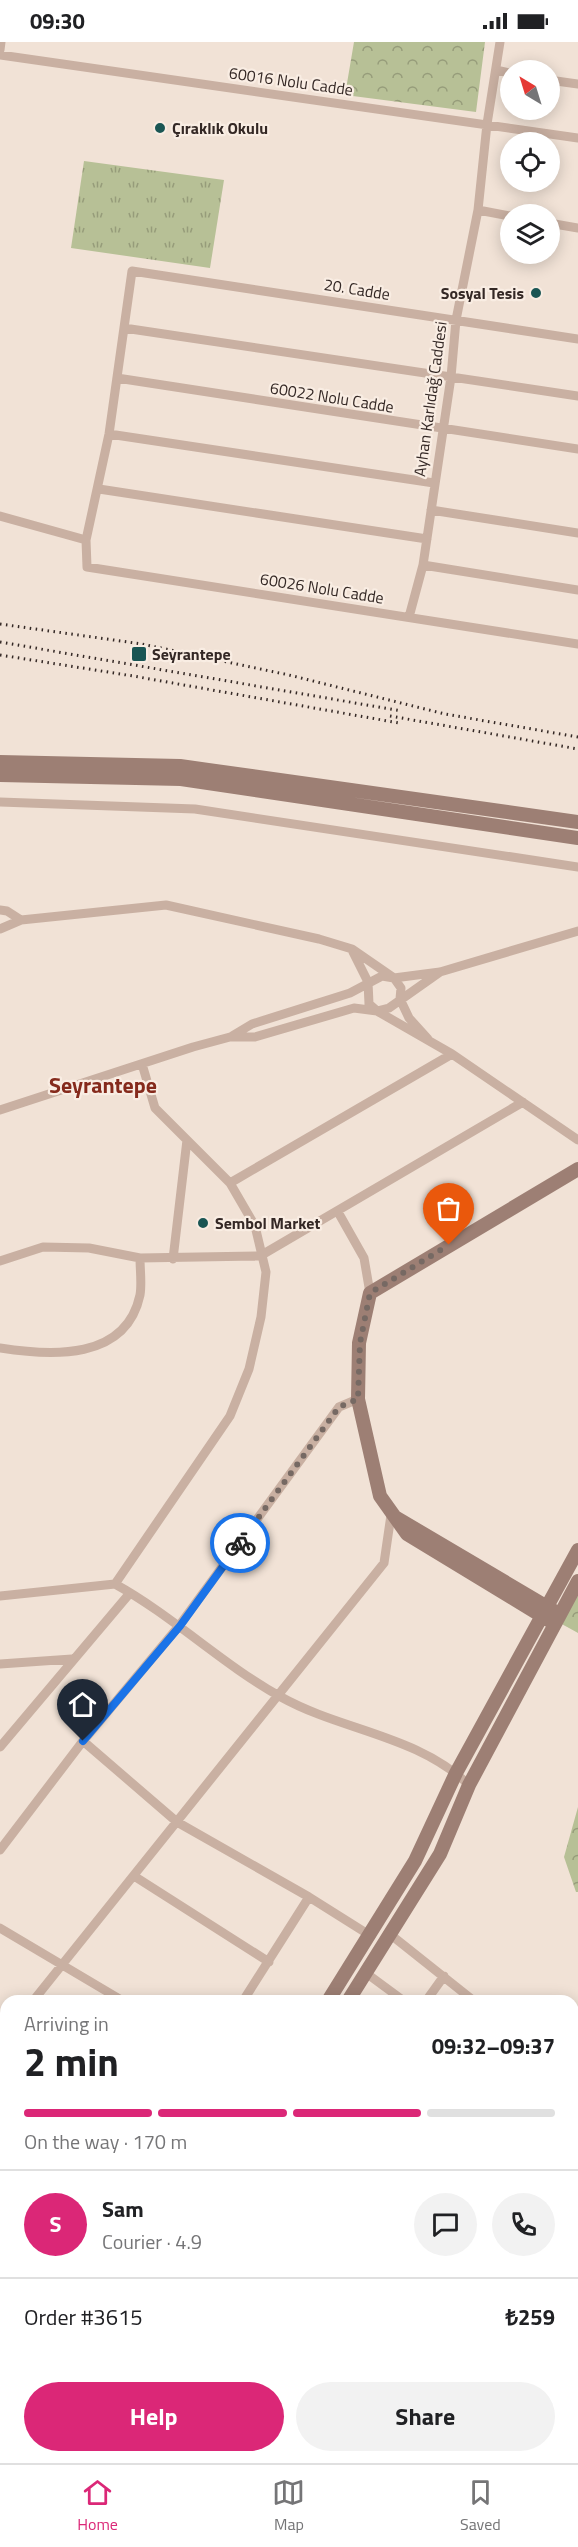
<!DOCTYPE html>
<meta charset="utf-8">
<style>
:root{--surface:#fff;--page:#f2f2f2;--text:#202124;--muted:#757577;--line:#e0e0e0;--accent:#db2777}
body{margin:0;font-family:"Titillium Web",sans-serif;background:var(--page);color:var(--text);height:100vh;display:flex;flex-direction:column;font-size:22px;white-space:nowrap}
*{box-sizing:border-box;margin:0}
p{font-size:20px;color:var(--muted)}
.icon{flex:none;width:33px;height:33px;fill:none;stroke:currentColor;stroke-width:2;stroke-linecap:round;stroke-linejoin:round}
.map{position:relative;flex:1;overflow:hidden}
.drawer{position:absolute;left:0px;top:1953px;width:579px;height:468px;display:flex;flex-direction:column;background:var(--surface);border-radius:18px 18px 0 0;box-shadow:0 3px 15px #0003}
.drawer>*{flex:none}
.needle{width:39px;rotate:322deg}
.controls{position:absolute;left:500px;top:18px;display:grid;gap:12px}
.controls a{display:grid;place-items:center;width:60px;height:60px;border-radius:50%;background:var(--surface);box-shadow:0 3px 15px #0003;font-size:30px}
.pin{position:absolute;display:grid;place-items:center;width:51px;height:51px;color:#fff;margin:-62px -26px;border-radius:50% 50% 50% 0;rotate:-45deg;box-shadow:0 0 6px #0007}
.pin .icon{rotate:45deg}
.courier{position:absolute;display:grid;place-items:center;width:60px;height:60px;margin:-30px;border:4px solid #1a73e8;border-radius:50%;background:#fff;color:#222;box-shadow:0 2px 8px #0007}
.head em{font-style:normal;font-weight:700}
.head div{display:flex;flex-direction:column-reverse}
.head{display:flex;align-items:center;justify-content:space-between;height:102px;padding:0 24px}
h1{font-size:39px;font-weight:700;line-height:45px}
.bar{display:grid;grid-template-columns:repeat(4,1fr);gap:9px 6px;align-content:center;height:72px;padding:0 24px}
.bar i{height:8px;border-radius:4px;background:var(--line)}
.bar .current{background:var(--accent)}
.bar p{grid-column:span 4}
.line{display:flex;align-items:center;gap:15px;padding:0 24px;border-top:2px solid var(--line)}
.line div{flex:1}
.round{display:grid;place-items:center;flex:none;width:63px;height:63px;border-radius:32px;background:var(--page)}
.cta{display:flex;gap:12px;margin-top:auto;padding:12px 24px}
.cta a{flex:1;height:69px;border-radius:36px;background:var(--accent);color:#fff;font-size:24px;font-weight:700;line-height:69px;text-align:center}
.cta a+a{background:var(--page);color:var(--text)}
.status{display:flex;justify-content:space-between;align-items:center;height:42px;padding:0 30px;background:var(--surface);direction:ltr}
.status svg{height:16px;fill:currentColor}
.tab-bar{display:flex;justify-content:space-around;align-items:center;height:84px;border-top:2px solid var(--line);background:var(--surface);font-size:16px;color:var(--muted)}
.tab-bar a{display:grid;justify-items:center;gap:3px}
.tab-bar .current{color:var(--accent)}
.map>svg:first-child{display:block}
.grass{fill:url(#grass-tufts)}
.forest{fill:url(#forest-crowns)}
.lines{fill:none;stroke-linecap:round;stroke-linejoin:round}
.street{stroke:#c9b0a2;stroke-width:9}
.secondary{stroke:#9d7f74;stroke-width:14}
.rail{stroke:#342825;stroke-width:3;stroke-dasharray:1.5 4.5;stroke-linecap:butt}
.done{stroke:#766963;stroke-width:6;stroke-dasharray:0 10.8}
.route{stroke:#1a73e8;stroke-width:8}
.poi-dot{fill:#1a5654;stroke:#f9ede3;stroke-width:2}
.labels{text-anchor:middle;stroke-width:4.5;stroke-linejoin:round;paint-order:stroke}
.street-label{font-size:16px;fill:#342825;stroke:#f9ede3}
.poi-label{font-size:16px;font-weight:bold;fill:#342825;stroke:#f9ede3;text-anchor:start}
.district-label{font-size:22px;font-weight:bold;fill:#852a1c;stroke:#f9ede3}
</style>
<div class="status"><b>09:30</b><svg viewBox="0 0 49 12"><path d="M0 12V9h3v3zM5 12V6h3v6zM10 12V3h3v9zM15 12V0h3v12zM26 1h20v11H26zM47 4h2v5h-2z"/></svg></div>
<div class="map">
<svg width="578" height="2421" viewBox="0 0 578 2421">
<defs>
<pattern id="grass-tufts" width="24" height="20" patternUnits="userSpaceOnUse" patternTransform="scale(1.5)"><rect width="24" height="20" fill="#b7c096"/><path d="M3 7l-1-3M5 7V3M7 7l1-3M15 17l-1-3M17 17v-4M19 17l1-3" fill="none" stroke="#969c7a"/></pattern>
<pattern id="forest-crowns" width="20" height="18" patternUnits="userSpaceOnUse" patternTransform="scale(1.5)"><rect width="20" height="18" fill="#b7c096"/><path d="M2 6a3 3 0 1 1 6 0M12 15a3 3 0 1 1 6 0" fill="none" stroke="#969c7a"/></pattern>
</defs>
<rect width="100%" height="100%" fill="#f1e2d6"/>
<path class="grass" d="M84 119 224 138 210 226 71 206Z"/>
<path class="forest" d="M354 0H485L476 70 345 53Z
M578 1553V1591L560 1581Z
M578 1765V1850H576L564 1815Z"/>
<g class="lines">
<path class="street" d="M0 8 1 0
M0 13 578 96
M496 28 510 31
M549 38 578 42
M478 168 510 174
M549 181 578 186
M124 286 578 354
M117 336 578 407
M109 392 434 441
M99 447 427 497
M431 468 578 491
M0 474 86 498 109 392 132 229 578 297
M86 498 87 525 578 602
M423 523 578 548
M409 575 423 523 451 335 456 278 478 168 487 82 500 0
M0 760 195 767 578 825
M0 868 7 869 21 878
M0 887 21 878 166 863 319 897 352 907 394 936 401 946 400 957 409 976 428 997
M353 910 368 940 369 962 377 969 452 1012 578 1098
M232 994 252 982 350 951 382 934 394 936 440 930 578 889
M0 1068 193 1005 230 995H255L354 966 377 969 389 966 440 930
M230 1141 452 1012
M338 1170 364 1216 370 1251
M173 1217 187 1098
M0 1219 43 1205 89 1206 140 1216 260 1214 523 1060
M0 1306C51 1314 126 1319 140 1253 142 1242 140 1228 140 1216
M115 1542C173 1574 223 1623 281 1655 342 1689 417 1693 469 1743
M0 1554 115 1542 230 1374 249 1327 261 1275 266 1230 255 1184 230 1141 155 1066 142 1022
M0 1622 72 1617
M83 1699 177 1780 309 1855 371 1894
M0 1705 130 1551
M0 1808 83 1699 179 1584 339 1365 358 1357
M134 1834 269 1920
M0 1886 123 1959
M391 1893 474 1959
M366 1931 404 1959
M33 1959 384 1521 391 1473
M243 1959 309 1855
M426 1959 444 1934
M0 1997 6 1990
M573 2042 578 2046
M573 2062 578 2057
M0 2125 6 2128
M573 2126 578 2121
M573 2153 578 2158
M573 2217 578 2222
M573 2258 578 2253
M0 2265 6 2268
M573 2279 578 2284
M0 2305 6 2296
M573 2356 578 2351
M435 2415 445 2421
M525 2415 530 2421
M238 2421 245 2415
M387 2421 393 2415
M506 2421 512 2415"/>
<path class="secondary" d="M0 720 180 724 578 780
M0 733 181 737 578 796
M395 1475 554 1569
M555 1582 407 1492 380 1454 358 1357 359 1301 370 1251 578 1127
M328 1959 415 1819 456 1731 578 1508
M348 1959 440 1812 469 1743 578 1539
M256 2415 267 2421
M21 2421 25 2415
M40 2421 44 2415"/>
<path class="rail" d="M0 582 142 602 289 633 445 672 578 695
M0 600 402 669
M0 613 133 634 399 681
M390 674 578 707"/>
</g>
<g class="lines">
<path class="done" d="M240 1501 339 1365 358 1357 360 1301 370 1251 449 1203"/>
<path class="route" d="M83 1699 180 1584 240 1501"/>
</g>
<g class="poi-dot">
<circle cx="160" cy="86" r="6"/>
<circle cx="536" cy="251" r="6"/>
<rect x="131" y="604" width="16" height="16" rx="3"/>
<circle cx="203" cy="1181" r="6"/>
</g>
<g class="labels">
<g class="street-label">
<text transform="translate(291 39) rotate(8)" y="6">60016 Nolu Cadde</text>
<text transform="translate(357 247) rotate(9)" y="6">20. Cadde</text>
<text transform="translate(332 355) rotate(9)" y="6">60022 Nolu Cadde</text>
<text transform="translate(430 357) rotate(-82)" y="6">Ayhan Karlıdağ Caddesi</text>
<text transform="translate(322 546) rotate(9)" y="6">60026 Nolu Cadde</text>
</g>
<g class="poi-label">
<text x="172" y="92">Çıraklık Okulu</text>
<text x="524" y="257" text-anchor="end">Sosyal Tesis</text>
<text x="152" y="618">Seyrantepe</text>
<text x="215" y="1187">Sembol Market</text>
</g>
<g class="district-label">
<text x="103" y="1051">Seyrantepe</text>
</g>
</g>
</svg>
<div class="controls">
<a><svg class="needle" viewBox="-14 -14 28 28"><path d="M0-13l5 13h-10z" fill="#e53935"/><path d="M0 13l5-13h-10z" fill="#757577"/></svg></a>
<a><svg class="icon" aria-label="locate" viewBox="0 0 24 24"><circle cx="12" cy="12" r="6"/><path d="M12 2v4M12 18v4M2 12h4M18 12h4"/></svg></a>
<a><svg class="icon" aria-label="layers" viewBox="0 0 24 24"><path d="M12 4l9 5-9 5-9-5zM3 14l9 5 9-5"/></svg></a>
</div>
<div class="pin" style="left:449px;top:1203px;background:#ea580c"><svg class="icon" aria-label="bag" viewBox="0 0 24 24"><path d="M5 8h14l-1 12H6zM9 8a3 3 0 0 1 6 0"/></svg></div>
<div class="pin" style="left:83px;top:1699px;background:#1f2937"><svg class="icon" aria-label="home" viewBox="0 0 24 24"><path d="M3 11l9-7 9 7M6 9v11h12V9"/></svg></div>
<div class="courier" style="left:240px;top:1501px"><svg class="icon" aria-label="bike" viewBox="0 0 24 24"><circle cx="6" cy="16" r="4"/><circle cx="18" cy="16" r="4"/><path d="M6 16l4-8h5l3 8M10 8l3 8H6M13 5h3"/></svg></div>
<section class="drawer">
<div class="head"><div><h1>2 min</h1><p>Arriving in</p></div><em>09:32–09:37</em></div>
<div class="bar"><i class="current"></i><i class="current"></i><i class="current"></i><i></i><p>On the way · 170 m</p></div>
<div class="line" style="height:108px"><b class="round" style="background:var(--accent);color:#fff">S</b><div><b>Sam</b><p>Courier · 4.9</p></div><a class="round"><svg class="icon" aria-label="chat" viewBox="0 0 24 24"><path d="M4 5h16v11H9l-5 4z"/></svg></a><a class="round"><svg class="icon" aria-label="phone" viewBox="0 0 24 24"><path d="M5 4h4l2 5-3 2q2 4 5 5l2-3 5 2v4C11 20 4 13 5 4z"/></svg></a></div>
<div class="line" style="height:78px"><div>Order #3615</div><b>₺259</b></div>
<div class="cta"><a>Help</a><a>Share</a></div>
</section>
</div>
<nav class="tab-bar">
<a class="current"><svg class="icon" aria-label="home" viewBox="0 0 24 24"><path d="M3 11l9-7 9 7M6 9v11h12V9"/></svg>Home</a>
<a><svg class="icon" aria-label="map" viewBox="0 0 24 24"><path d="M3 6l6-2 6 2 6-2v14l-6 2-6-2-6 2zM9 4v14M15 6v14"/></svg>Map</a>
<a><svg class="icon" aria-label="saved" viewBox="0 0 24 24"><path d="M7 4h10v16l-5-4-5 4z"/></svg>Saved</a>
</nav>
